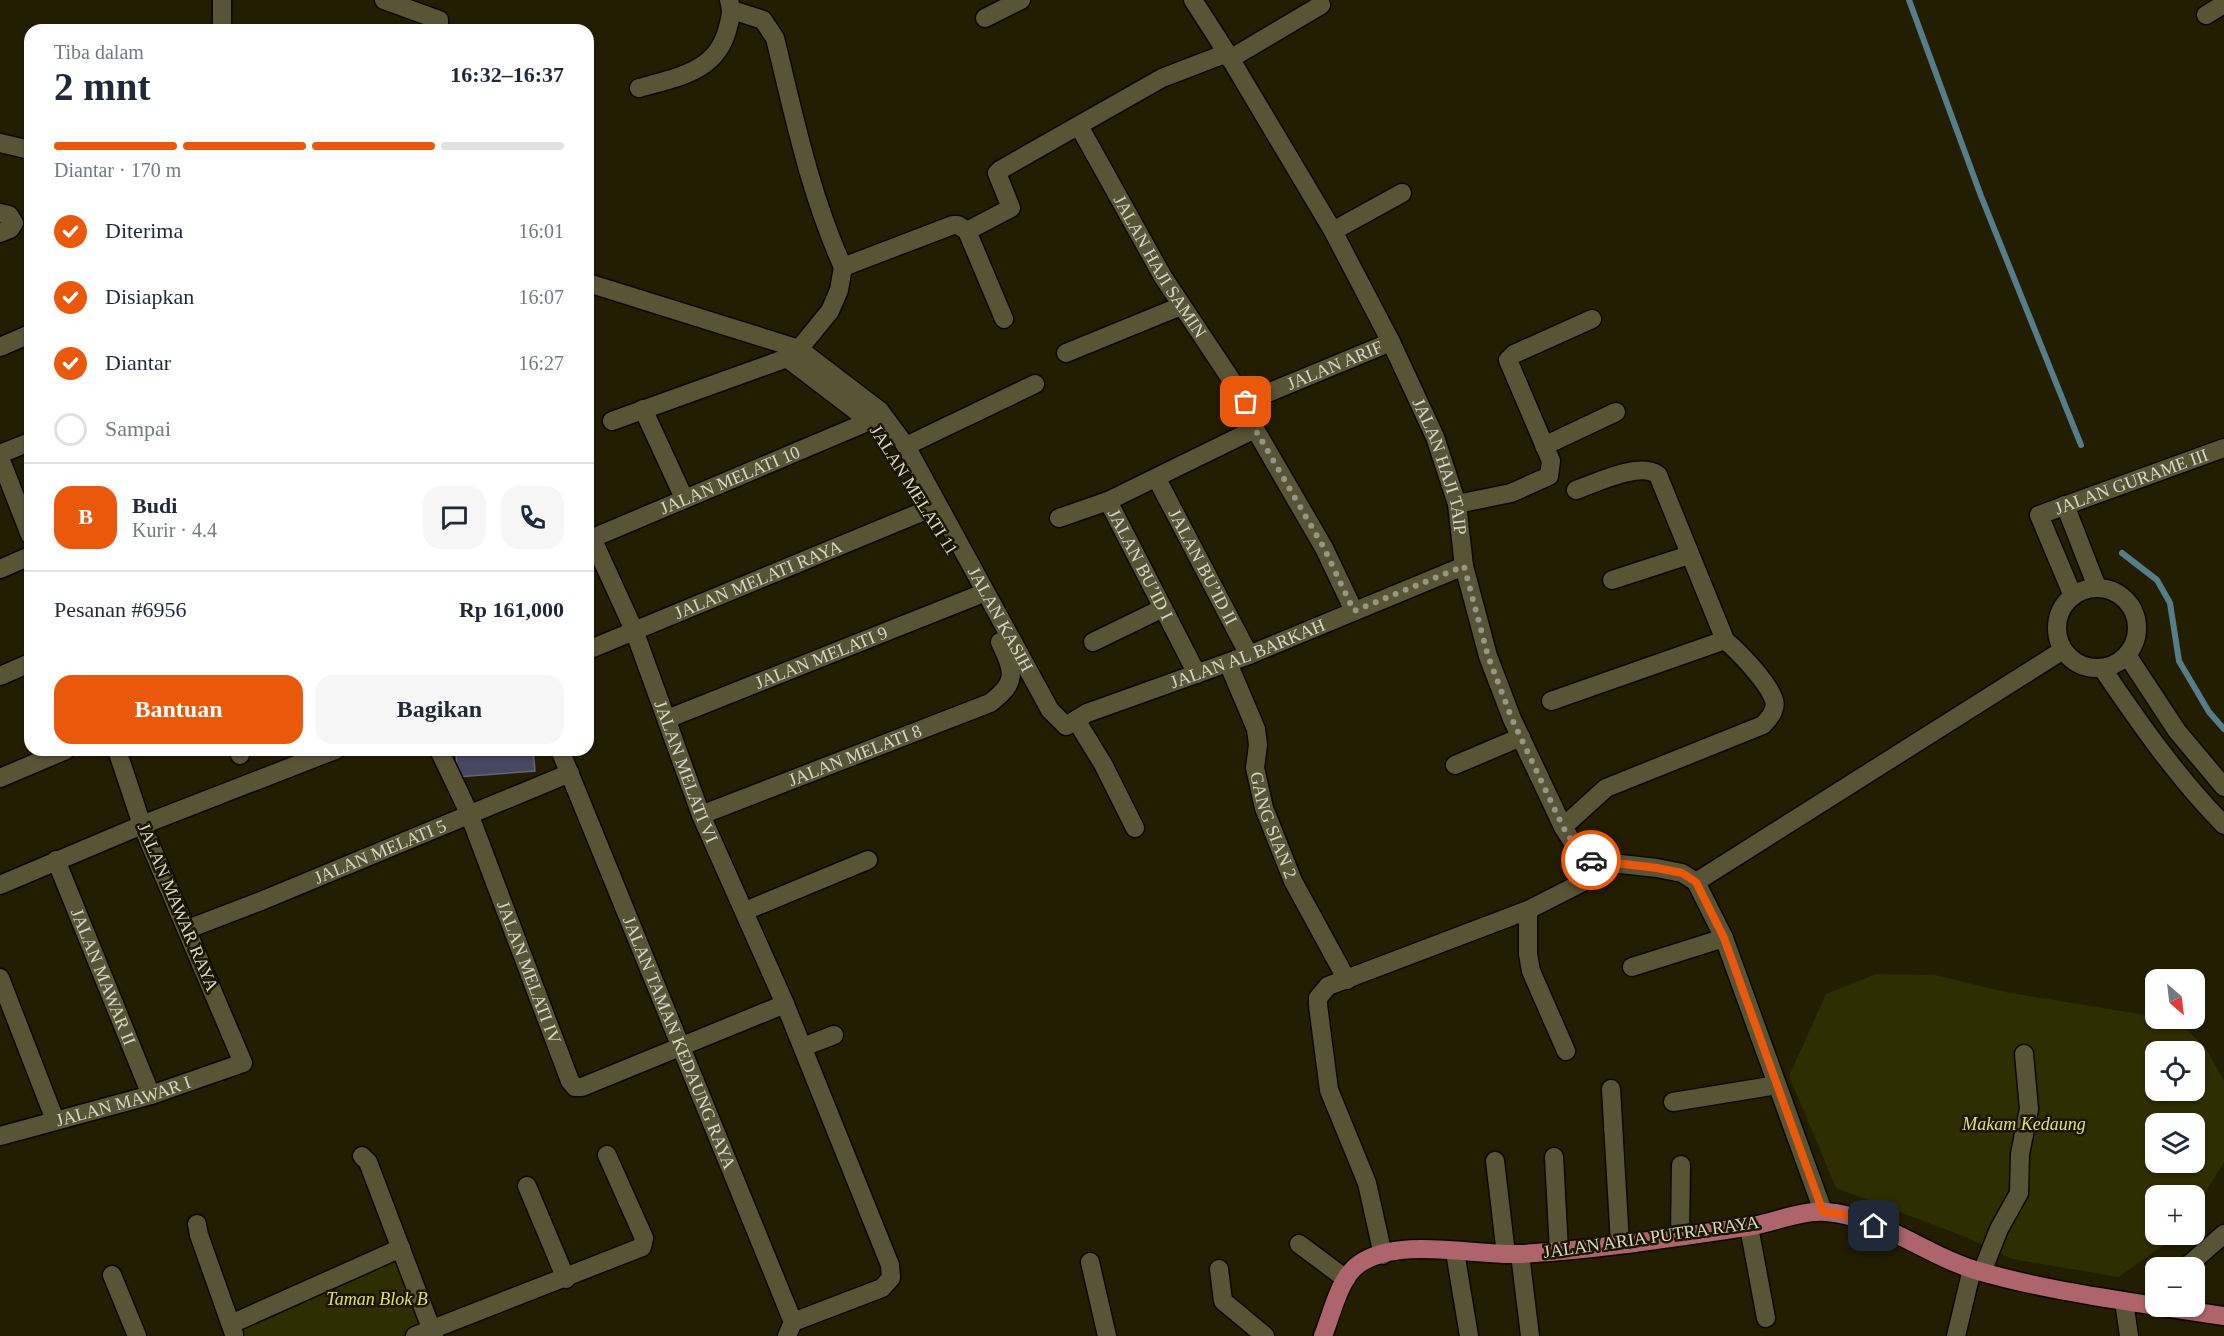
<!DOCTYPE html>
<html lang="id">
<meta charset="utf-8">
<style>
:root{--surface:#fff;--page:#f6f6f7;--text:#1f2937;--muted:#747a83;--line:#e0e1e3;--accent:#ea580c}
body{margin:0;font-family:Georgia,serif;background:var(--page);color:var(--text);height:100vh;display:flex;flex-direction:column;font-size:22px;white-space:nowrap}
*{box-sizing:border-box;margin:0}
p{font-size:20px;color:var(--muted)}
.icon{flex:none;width:33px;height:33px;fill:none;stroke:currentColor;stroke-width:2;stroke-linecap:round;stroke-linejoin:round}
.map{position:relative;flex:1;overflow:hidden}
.panel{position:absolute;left:24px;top:24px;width:570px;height:732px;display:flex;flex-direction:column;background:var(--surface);border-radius:18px;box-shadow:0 2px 4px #0004}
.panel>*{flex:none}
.needle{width:39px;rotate:152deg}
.buttons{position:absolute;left:2145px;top:969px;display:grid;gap:12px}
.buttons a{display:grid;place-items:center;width:60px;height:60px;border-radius:12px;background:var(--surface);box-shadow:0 2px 4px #0004;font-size:30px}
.pin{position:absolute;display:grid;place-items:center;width:51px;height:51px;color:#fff;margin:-26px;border-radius:12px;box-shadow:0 3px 9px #0006}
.courier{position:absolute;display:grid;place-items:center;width:60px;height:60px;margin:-30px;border:4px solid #ea580c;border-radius:50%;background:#fff;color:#222;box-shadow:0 2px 8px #0007}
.headline em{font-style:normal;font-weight:700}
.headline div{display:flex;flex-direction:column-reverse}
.headline{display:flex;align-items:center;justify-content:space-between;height:102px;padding:0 30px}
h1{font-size:39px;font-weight:700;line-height:45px}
.bar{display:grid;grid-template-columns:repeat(4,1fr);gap:9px 6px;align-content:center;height:72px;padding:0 30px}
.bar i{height:8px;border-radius:4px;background:var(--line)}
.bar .on{background:var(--accent)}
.bar p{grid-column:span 4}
.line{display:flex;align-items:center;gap:15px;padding:0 30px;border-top:2px solid var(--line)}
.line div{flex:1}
.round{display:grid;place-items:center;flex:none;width:63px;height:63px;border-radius:18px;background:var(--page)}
ol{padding:0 30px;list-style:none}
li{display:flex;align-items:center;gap:18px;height:66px}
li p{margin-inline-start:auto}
li .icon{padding:6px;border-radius:50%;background:var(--accent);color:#fff;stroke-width:4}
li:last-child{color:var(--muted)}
li i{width:33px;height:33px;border:3px solid var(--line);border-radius:50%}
.action{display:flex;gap:12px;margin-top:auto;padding:12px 30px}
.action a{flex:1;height:69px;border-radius:18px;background:var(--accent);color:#fff;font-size:24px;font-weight:700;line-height:69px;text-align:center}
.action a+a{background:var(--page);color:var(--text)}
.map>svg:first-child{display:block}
.green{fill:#2e2e00;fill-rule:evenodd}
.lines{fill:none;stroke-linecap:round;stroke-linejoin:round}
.stream{stroke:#557d8a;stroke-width:6}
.building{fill:#484762;stroke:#646480;stroke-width:1.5}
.minor-casing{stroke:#0c0700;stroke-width:21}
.major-casing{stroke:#0c0700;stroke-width:21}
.minor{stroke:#5a5437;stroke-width:18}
.major{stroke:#ad656b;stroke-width:18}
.done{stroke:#999581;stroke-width:6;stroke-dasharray:0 10.8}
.route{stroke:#ea580c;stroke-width:8}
.labels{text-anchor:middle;stroke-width:5;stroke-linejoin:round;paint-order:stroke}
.street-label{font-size:18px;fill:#d9d6c6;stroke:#1a1400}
.park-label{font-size:18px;font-style:italic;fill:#dfe262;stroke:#1a1400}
</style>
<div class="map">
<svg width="2224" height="1336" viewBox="0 0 2224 1336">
<rect width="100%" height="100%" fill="#231d02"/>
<path class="green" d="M1876 974 1935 975 2005 992 2176 1020 2205 1047 2224 1081V1162L2195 1209 2194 1196H2156V1234L2177 1235 2119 1277 2012 1259 1968 1238 1836 1188 1789 1076 1826 994ZM2156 1052H2194V1090H2156ZM2156 1124H2194V1162H2156Z
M401 1248 431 1329 415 1336H235L231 1324Z"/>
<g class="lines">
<path class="stream" d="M1909 0 1981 196 2081 445
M2122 553 2157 580 2170 603 2179 661 2209 712 2224 729"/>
</g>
<path class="building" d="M456 750H533L535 771 457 777Z"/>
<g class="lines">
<g class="minor-casing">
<g id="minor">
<path d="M384 0 439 20V30"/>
<path id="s1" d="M1193 0 1227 53 1333 231 1391 342 1435 437 1457 504 1464 566 1488 656 1512 719 1563 827 1578 851 1593 861 1657 868 1682 873 1696 882 1724 938 1823 1211"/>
<path d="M732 10 763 20 775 38C794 116 810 194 843 267"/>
<path d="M2206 15 2224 4"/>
<path d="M985 18 1021 0"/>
<path d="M222 30V0"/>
<path d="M1230 59 1321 5"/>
<path d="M639 88C677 77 718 72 728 27 731 17 732 10 729 0"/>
<path id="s2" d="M1079 126 1163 277 1246 402 1255 429 1324 548 1354 611"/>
<path d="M0 143 30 150"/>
<path d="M0 213 9 215 14 223 10 229 0 233"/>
<path d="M967 231 1011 208 997 173 1000 170 1162 78 1227 53"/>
<path d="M1333 231 1402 193"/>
<path id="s3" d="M588 283 799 349 880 411 906 446 1050 710 1066 726 1087 713 1249 655 1464 566"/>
<path d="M0 347 30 334"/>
<path d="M799 349 830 311 839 290 843 267 953 225H958L967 231 1004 319"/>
<path d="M1066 353 1181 306"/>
<path id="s4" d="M1246 402 1391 342"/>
<path d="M643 409 684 498"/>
<path d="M612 421 787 358 876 426"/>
<path d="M906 446 1035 384"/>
<path d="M1544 446 1616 412"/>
<path d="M0 454 30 442"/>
<path d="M0 458 30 535"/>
<path id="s5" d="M1157 479 1249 655"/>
<path d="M1108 501 1255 429"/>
<path d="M1457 504 1511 493 1549 476 1551 461 1508 360 1514 354 1592 319"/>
<path d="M2065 505 2097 587"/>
<path id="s6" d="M1059 518 1108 501 1197 674"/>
<path id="s7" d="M592 538 634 630 701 815 785 1004 890 1265 891 1278 882 1288 793 1322"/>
<path id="s8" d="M588 540 872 420"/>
<path d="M0 569 30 556"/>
<path d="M1612 580 1689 555"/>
<circle cx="2097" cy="628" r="40"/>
<path id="s9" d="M2073 596 2039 515 2224 448"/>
<path d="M1093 642 1163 608"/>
<path id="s10" d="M588 650 929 509"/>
<path d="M2127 655 2177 731 2224 787"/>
<path id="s11" d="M1228 663 1256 729 1258 745 1255 768 1264 808 1293 881 1347 980"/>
<path d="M2102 668C2140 724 2177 777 2224 825"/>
<path d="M0 676 30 663"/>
<path d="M1551 701 1725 640"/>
<path id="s12" d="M667 719 976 596"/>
<path d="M1076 720 1103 764 1135 828"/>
<path d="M238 750 240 755"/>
<path id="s13" d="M439 750 468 811 570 1081 575 1087H582L785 1004"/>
<path id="s14" d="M560 750 793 1322 787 1336"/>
<path d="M1455 765 1521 737"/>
<path d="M0 778 66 750"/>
<path id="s15" d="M701 815 990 703C1018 682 1014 672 1000 642"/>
<path d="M1563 827 1606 788 1763 725C1769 719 1777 710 1774 700 1768 682 1739 652 1725 640L1658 475C1641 461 1596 483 1576 490"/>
<path id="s16" d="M56 860 151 1095"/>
<path d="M1696 882 2063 650"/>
<path d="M0 885 142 825 335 750"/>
<path d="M1528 910V954L1531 971 1566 1051"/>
<path d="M745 911 868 860"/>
<path id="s17" d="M188 929 261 901 570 773"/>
<path d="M1632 967 1724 938"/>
<path d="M0 978 55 1120"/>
<path d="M803 1047 834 1035"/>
<path d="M1611 1089 1620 1244"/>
<path d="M1673 1102 1777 1085"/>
<path id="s18" d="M0 1136 151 1095 243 1063 142 825 117 750"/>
<path d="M362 1156 368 1162 434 1336"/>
<path d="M1554 1157 1559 1251"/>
<path d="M1495 1161 1506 1254"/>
<path d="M527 1186 566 1279"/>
<path d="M197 1224 199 1235 234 1334"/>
<path d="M1749 1227 1766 1318"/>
<path d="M1680 1236 1681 1165"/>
<path d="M1299 1244 1346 1279"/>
<path d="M1455 1252 1469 1336"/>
<path d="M1520 1254 1530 1336"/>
<path d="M1383 1255 1367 1183 1329 1090 1318 1005V998L1328 986 1528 910 1589 879 1601 863"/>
<path d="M1090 1262 1107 1336"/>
<path d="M2185 1268 2224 1234"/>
<path d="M1219 1269 1223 1301 1265 1336"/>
<path d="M1982 1272 1999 1229 2019 1193 2020 1154 2029 1109 2024 1054"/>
<path d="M112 1275 137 1336"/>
<path d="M2124 1301 2129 1336"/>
<path d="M231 1324 401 1248"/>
<path d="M415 1336 642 1247 644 1238 607 1155"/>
<path d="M1956 1336 1972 1269"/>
</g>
</g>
<g class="major-casing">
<path id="major" d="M2157 1306 2224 1316
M1323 1336C1332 1314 1339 1278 1359 1264 1399 1236 1474 1256 1520 1254 1595 1250 1671 1238 1746 1227 1772 1224 1798 1210 1826 1212 1881 1216 1929 1258 1982 1272 2038 1288 2098 1297 2156 1306"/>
</g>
<use href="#minor" class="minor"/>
<use href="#major" class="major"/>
</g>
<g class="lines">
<path class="done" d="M1246 402 1255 429 1324 548 1354 611 1464 566 1488 656 1512 719 1563 827 1578 851 1591 860"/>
<path class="route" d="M1591 860 1657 868 1682 873 1696 882 1724 938 1823 1212 1843 1214 1874 1226"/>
</g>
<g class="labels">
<g class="street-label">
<text dy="6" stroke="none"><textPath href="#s2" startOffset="162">JALAN HAJI SAMIN</textPath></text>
<text dy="6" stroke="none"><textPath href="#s4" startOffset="96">JALAN ARIF</textPath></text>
<text dy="6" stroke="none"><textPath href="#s1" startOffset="530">JALAN HAJI TAIP</textPath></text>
<text dy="6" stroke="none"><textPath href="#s8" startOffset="154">JALAN MELATI 10</textPath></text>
<text dy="6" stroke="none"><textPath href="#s9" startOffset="186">JALAN GURAME III</textPath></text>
<text transform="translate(914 490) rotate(58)" y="6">JALAN MELATI 11</text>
<text dy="6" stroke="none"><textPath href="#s6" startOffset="123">JALAN BU’ID I</textPath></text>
<text dy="6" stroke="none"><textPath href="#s5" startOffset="99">JALAN BU’ID II</textPath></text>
<text dy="6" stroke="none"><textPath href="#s10" startOffset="184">JALAN MELATI RAYA</textPath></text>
<text dy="6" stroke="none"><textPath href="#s3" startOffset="564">JALAN KASIH</textPath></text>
<text dy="6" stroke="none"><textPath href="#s3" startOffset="886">JALAN AL BARKAH</textPath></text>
<text dy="6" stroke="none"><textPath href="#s12" startOffset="166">JALAN MELATI 9</textPath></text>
<text dy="6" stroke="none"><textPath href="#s15" startOffset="165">JALAN MELATI 8</textPath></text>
<text dy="6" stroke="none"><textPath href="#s7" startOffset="252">JALAN MELATI VI</textPath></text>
<text dy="6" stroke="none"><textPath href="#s11" startOffset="171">GANG SIAN 2</textPath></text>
<text dy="6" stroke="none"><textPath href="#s17" startOffset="207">JALAN MELATI 5</textPath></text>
<text transform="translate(178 907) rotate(67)" y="6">JALAN MAWAR RAYA</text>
<text dy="6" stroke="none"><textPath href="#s13" startOffset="240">JALAN MELATI IV</textPath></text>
<text dy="6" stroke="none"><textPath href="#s16" startOffset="126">JALAN MAWAR II</textPath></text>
<text dy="6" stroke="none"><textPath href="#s14" startOffset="316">JALAN TAMAN KEDAUNG RAYA</textPath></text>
<text dy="6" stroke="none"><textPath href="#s18" startOffset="128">JALAN MAWAR I</textPath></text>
<text transform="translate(1651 1237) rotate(-8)" y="6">JALAN ARIA PUTRA RAYA</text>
</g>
<g class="park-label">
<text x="2024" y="1130">Makam Kedaung</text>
<text x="377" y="1305">Taman Blok B</text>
</g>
</g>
</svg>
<div class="buttons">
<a><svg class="needle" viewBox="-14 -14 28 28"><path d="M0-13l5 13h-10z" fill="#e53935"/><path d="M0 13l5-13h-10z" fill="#747a83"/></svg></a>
<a><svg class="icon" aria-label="locate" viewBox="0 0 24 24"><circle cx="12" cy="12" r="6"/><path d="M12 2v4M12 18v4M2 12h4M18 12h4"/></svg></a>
<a><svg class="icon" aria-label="layers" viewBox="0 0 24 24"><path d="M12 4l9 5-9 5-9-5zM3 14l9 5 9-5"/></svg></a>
<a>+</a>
<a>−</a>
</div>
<div class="pin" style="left:1246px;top:402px;background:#ea580c"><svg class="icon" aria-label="bag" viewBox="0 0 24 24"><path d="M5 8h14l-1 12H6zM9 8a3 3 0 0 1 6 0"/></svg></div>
<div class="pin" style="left:1874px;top:1226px;background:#1f2937"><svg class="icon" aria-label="home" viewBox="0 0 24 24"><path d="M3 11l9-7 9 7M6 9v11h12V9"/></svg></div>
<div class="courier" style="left:1591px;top:860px"><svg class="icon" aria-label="car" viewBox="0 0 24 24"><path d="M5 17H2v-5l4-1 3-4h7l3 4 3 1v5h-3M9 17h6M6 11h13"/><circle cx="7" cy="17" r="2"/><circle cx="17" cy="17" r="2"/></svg></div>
<section class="panel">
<div class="headline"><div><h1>2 mnt</h1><p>Tiba dalam</p></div><em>16:32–16:37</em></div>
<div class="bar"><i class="on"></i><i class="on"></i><i class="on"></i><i></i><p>Diantar · 170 m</p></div>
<ol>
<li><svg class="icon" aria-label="check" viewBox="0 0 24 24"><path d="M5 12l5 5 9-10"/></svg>Diterima<p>16:01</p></li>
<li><svg class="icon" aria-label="check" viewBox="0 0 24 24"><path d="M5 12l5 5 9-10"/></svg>Disiapkan<p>16:07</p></li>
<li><svg class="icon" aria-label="check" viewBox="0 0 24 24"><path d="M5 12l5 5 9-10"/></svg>Diantar<p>16:27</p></li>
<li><i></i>Sampai</li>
</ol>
<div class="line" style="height:108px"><b class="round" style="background:var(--accent);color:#fff">B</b><div><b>Budi</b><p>Kurir · 4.4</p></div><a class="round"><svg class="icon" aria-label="chat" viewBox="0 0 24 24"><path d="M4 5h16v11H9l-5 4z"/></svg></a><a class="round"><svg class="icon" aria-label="phone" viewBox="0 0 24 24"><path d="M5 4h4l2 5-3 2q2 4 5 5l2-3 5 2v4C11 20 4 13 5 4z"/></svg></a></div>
<div class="line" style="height:78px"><div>Pesanan #6956</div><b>Rp 161,000</b></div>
<div class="action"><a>Bantuan</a><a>Bagikan</a></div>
</section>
</div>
